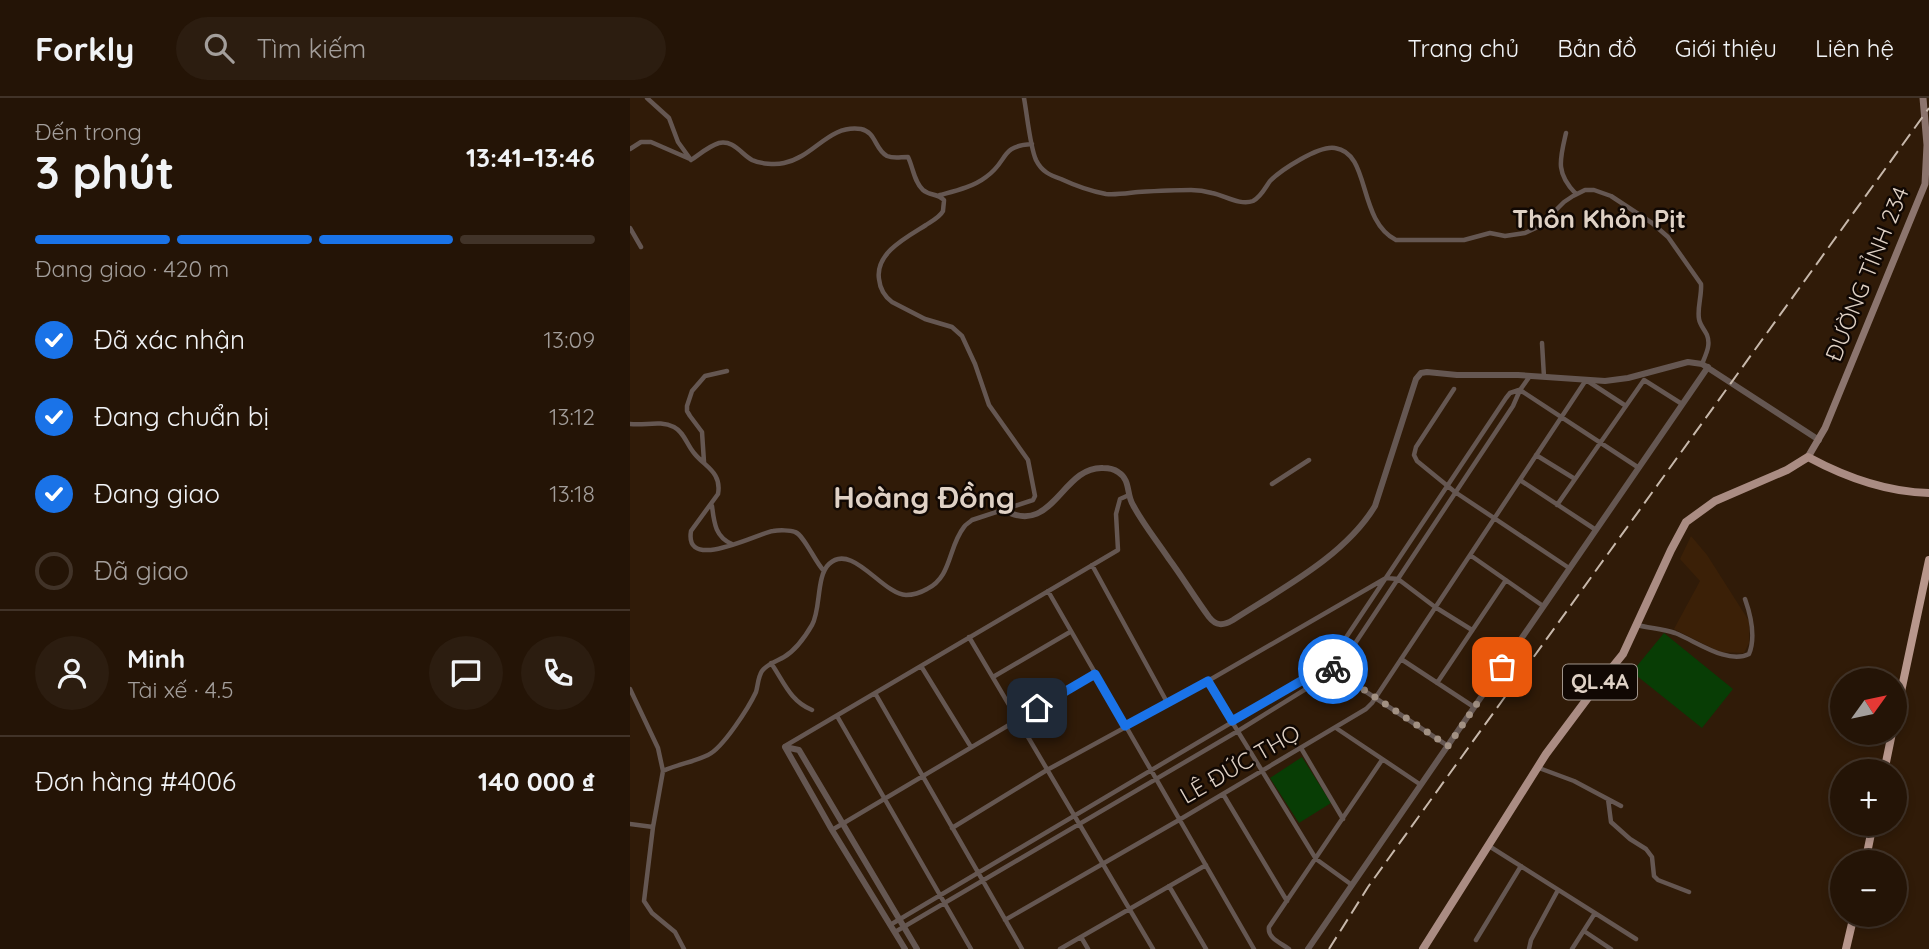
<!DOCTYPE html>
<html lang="vi">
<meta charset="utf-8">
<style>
:root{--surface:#241406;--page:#2c1d10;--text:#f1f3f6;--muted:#a39e9b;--line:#413328;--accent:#1a73e8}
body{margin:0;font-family:Quicksand,sans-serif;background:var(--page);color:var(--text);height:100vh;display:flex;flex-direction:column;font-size:26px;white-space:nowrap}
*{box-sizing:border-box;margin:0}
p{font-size:23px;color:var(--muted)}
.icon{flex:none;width:38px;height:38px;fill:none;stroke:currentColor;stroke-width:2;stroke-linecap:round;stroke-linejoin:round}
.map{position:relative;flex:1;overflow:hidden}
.drawer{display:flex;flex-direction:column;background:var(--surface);width:630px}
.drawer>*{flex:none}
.needle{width:46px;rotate:57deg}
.fabs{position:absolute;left:1200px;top:570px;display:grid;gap:14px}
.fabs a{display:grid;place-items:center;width:77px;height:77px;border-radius:50%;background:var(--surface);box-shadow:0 4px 10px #0003,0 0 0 2px var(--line);font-size:35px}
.pin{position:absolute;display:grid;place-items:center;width:60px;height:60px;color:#fff;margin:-30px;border-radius:14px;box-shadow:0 4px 10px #0006}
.courier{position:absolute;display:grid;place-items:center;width:70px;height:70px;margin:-35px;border:5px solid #1a73e8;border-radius:50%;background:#fff;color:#222;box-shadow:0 2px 9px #0007}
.head em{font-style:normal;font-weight:700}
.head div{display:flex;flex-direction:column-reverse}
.head{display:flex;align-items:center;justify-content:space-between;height:119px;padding:0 35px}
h1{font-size:46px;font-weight:700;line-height:52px}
.bar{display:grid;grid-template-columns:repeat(4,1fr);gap:10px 7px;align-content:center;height:84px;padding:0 35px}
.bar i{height:9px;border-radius:5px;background:var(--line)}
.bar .selected{background:var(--accent)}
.bar p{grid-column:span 4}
.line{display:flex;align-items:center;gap:18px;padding:0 35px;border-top:2px solid var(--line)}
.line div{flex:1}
.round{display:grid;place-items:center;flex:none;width:74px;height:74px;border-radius:37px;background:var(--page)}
ol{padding:0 35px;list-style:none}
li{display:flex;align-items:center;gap:21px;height:77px}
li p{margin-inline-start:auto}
li .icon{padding:7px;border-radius:50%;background:var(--accent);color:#fff;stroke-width:4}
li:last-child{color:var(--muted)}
li i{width:38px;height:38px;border:4px solid var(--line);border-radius:50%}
header{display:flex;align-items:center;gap:42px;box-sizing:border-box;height:98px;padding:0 35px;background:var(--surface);border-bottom:2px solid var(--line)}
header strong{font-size:33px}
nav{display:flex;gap:38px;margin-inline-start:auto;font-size:24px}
.search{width:490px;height:63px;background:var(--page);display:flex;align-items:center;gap:18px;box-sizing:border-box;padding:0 24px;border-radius:38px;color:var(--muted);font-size:26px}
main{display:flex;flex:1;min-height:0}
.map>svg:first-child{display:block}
.built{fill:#3b2007}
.green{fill:#083d05}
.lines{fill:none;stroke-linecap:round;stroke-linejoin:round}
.minor{stroke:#655752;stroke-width:4.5}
.tertiary{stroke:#655752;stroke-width:6}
.secondary{stroke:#8c756e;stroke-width:7}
.primary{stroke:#aa8c83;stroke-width:8}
.trunk{stroke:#b8978c;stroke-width:8}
.rail{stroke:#c7b8ab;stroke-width:2;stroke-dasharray:14 7;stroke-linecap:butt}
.done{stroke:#a29183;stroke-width:7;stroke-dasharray:0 12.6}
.route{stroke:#1a73e8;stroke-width:9}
.labels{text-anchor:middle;stroke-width:5;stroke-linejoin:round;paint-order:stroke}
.shield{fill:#110803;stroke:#a1958b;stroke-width:2}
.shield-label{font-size:21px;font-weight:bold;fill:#dfd1c5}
.street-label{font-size:23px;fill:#dfd1c5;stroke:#110803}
.quarter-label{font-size:26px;font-weight:bold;fill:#dfd1c5;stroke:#110803}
.district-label{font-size:30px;font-weight:bold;fill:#dfd1c5;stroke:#110803}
</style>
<header>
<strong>Forkly</strong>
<div class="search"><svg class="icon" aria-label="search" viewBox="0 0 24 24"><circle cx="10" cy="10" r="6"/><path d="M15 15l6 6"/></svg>Tìm kiếm</div>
<nav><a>Trang chủ</a><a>Bản đồ</a><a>Giới thiệu</a><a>Liên hệ</a></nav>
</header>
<main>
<section class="drawer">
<div class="head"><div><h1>3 phút</h1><p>Đến trong</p></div><em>13:41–13:46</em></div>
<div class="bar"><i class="selected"></i><i class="selected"></i><i class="selected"></i><i></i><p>Đang giao · 420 m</p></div>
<ol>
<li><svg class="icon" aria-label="check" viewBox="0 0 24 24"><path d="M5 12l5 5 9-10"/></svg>Đã xác nhận<p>13:09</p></li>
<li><svg class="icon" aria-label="check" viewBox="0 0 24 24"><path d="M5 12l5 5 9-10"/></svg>Đang chuẩn bị<p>13:12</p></li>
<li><svg class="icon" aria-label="check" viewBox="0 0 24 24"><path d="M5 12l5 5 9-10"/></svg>Đang giao<p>13:18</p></li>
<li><i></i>Đã giao</li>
</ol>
<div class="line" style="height:126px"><a class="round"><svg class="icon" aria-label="person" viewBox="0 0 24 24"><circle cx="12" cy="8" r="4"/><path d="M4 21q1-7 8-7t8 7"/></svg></a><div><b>Minh</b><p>Tài xế · 4.5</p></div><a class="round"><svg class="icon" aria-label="chat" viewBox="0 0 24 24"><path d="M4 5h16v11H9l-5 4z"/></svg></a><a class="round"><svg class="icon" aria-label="phone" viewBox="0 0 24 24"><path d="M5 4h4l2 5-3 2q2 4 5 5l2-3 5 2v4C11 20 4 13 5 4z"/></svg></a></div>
<div class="line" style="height:91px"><div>Đơn hàng #4006</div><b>140 000 ₫</b></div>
</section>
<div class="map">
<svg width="1299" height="851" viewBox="0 0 1299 851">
<rect width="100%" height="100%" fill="#301b08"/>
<path class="built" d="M1061 438 1077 457 1119 523V545L1114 555 1090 554 1044 531 1070 483 1050 461Z"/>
<path class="green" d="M1034 535 1103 591 1072 630 1002 574Z
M672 659 701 705 669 725 640 680Z"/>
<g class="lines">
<path class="minor" d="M17 0 39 20 48 44 61 62
M394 0C397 16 400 49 406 62 412 74 420 77 431 81 446 88 460 93 476 96 486 97 498 95 508 94 525 93 543 92 561 92 567 92 575 93 582 95 594 97 610 108 623 103 631 99 635 90 640 83 651 72 689 47 705 50 741 55 727 122 766 142H834L860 135 875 138 895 135 910 128 934 104 943 98 955 92H964L981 98 1022 125 1038 139 1071 186C1072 197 1067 210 1069 221 1070 227 1074 231 1077 237 1081 247 1076 256 1072 266
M936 35C930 61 925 75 946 96
M0 51 11 44H21L60 61
M310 97C325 93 343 89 356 79 379 63 369 48 402 46
M0 130 11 149
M912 245 914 279
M824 291 786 349 784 357 787 363 825 394 939 470
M890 292 1009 370
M0 326C15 328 30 322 44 329 54 334 57 347 64 355 75 369 92 374 88 396L61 433C54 475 128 435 143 433 149 432 160 432 165 434 174 437 185 464 194 473
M906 357 945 381
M74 364 72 334 60 318 57 313V308L62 293 75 278 97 273
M890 382 966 432
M642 386 679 362
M927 407 1014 282 1052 306
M82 408C84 424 85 439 102 446
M840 457 913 508
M462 467 538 606
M418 493 624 851
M1007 527C1019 530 1033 531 1045 535 1066 543 1098 567 1119 556 1126 539 1121 518 1115 501
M339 539 523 851
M771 561 844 609
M141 565C154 584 160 603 182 612
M291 568 341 649
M697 568 818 648
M363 579 440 534
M577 583 686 761 722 787
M807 585 876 482
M0 591 28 650 33 673 23 729 14 803 22 815 45 834 54 851
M245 595 392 851
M207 618 341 851
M706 630 791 687
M155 648 488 452 486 416 490 401 499 397
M671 650 713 721
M909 670 944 683 991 708
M33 673C48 666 64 664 78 657 93 650 119 609 126 594 128 587 128 579 132 573 137 566 147 563 154 559 166 552 175 539 182 527 191 512 186 478 199 466 222 444 252 496 276 497 284 497 290 495 297 491 322 479 318 449 334 429 336 426 339 425 342 422L403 402 405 398 398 362 359 307 345 266 332 238 322 229 295 221 262 204C254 198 250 191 249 181 245 155 277 139 296 127 302 123 310 119 313 113 313 112 314 104 314 102 307 95 300 98 293 92 284 84 283 69 278 59 270 59 264 61 257 58 245 52 246 34 231 31 199 26 184 59 154 65 146 67 130 66 122 62 111 56 104 42 89 45 79 48 70 56 61 62
M593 696 657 803
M978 701 981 724 1000 741 1016 751 1022 759 1024 778 1028 782 1059 794
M0 726 23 729
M322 730 417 672 538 606 756 480 768 481 805 509 842 532
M202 732 465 576
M859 748 1006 841
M539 788 576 851
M375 822 549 722 736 611 742 605 956 282 996 308
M260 827 697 568 876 300 880 295 889 292
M954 833 981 851
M265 834 608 633 705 573 714 562 883 308 890 292 900 278
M451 839 458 851
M846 842 891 768
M430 851 576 767
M659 851C651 845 637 840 639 829L752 662
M899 851 901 842 928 792
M942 851 965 815"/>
<path class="tertiary" d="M372 411C423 441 431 368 473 370 478 370 484 371 488 374 501 382 496 396 503 407 513 426 527 443 539 461 553 480 565 500 579 519 586 528 593 528 603 522 651 491 715 458 745 408L786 281 791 275 797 274 827 277H888L975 283 998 280 1058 264 1072 266 1189 342
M155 649 169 652 287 851
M155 649 202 732 275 851
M678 851 1078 269"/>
<path class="secondary" d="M1178 359 1195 330 1295 86 1297 47 1293 0"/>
<path class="primary" d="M793 851 916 656 963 593 993 556 1041 452 1056 424 1085 403 1157 372 1178 359C1215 379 1256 394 1299 395"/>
<path class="trunk" d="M1265 622 1299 462
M1254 674 1262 635
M1235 765 1243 726
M1216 851 1224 817"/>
<path class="rail" d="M699 851 738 789 1299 10"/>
</g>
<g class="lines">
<path class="done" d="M703 571 818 648 872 569"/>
<path class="route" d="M407 610 465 576 495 628 578 583 602 623 697 568 703 571"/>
</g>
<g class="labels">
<rect class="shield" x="933" y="566.5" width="74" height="35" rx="5"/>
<g class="shield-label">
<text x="970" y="591">QL.4A</text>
</g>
<g class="street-label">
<text transform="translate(1237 176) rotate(-68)" y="8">ĐƯỜNG TỈNH 234</text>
<text transform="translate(610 666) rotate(-30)" y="8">LÊ ĐỨC THỌ</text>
</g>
<g class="quarter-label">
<text x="969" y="130">Thôn Khỏn Pịt</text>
</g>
<g class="district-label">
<text x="294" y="410">Hoàng Đồng</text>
</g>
</g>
</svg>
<div class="fabs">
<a><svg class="needle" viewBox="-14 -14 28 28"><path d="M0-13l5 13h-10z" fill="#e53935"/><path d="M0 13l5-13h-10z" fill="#a39e9b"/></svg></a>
<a>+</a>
<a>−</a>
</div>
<div class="pin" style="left:872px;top:569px;background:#ea580c"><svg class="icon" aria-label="bag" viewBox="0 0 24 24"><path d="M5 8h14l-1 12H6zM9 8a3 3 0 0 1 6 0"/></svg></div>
<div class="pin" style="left:407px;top:610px;background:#1f2937"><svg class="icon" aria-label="home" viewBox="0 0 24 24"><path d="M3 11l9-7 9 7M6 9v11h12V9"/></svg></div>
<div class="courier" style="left:703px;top:571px"><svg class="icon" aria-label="bike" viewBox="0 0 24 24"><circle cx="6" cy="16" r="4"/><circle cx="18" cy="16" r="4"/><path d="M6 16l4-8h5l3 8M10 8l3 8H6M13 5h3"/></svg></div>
</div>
</main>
